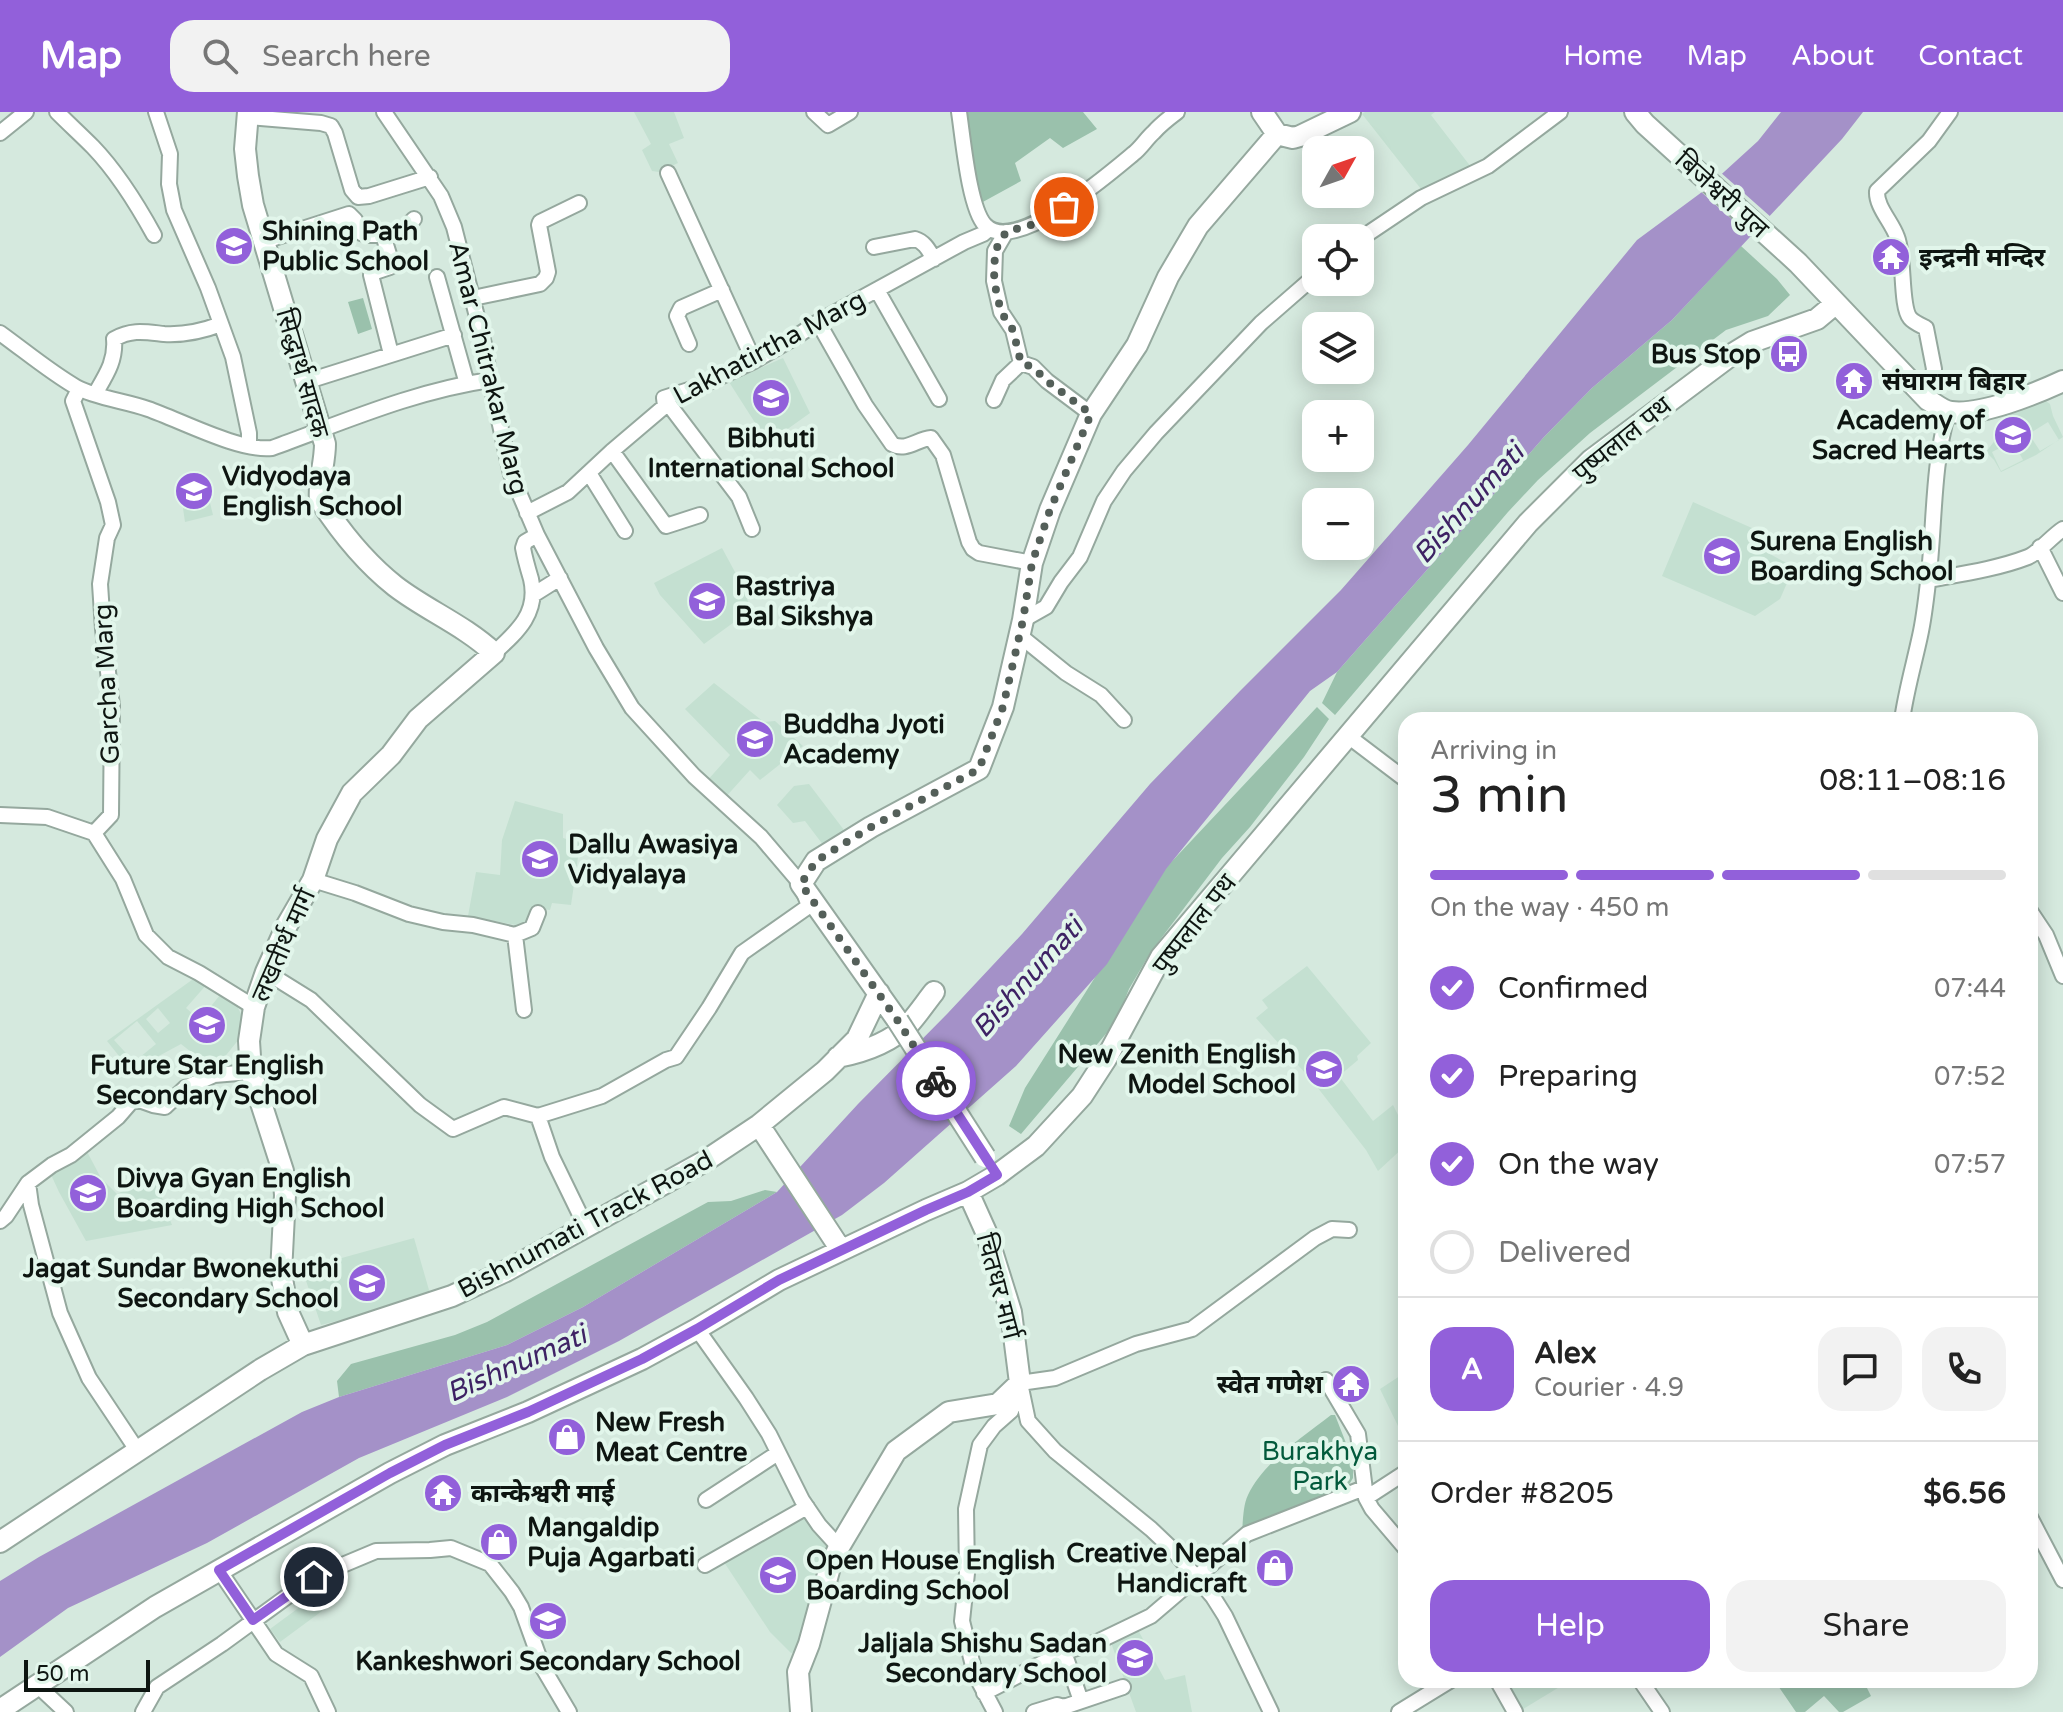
<!DOCTYPE html>
<meta charset="utf-8">
<style>
:root{--surface:#fff;--page:#f2f2f2;--text:#222;--muted:#767676;--line:#e0e0e0;--accent:#9260da}
body{margin:0;font-family:"Varela Round","Noto Sans Devanagari",sans-serif;background:var(--page);color:var(--text);height:100vh;display:flex;flex-direction:column;font-size:30px;white-space:nowrap}
*{box-sizing:border-box;margin:0}
p{font-size:26px;color:var(--muted)}
.icon{flex:none;width:44px;height:44px;fill:none;stroke:currentColor;stroke-width:2;stroke-linecap:round;stroke-linejoin:round}
.map{position:relative;flex:1;overflow:hidden}
.sheet{position:absolute;left:1398px;top:600px;width:640px;height:976px;display:flex;flex-direction:column;background:var(--surface);border-radius:24px;box-shadow:0 4px 20px #0003}
.sheet>*{flex:none}
.needle{width:52px;rotate:50deg}
.buttons{position:absolute;left:1302px;top:24px;display:grid;gap:16px}
.buttons a{display:grid;place-items:center;width:72px;height:72px;border-radius:16px;background:var(--surface);box-shadow:0 4px 20px #0003;font-size:40px}
.scale{position:absolute;left:24px;bottom:20px;width:126px;box-sizing:border-box;padding-left:8px;border:4px solid #0e1511;border-top:0;font-size:22px;line-height:28px;white-space:nowrap;color:#0e1511;-webkit-text-stroke:6px #e2f6eb;paint-order:stroke}
.pin{position:absolute;display:grid;place-items:center;width:68px;height:68px;color:#fff;margin:-34px;border:4px solid #fff;border-radius:50%;box-shadow:0 2px 8px #0007}
.courier{position:absolute;display:grid;place-items:center;width:80px;height:80px;margin:-40px;border:6px solid #9260da;border-radius:50%;background:#fff;color:#222;box-shadow:0 2px 10px #0007}
.overview em{font-style:normal;font-weight:600}
.overview div{display:flex;flex-direction:column-reverse}
.overview{display:flex;align-items:center;justify-content:space-between;height:136px;padding:0 32px}
h1{font-size:52px;font-weight:600;line-height:60px}
.bar{display:grid;grid-template-columns:repeat(4,1fr);gap:12px 8px;align-content:center;height:96px;padding:0 32px}
.bar i{height:10px;border-radius:6px;background:var(--line)}
.bar .selected{background:var(--accent)}
.bar p{grid-column:span 4}
.line{display:flex;align-items:center;gap:20px;padding:0 32px;border-top:2px solid var(--line)}
.line div{flex:1}
.round{display:grid;place-items:center;flex:none;width:84px;height:84px;border-radius:24px;background:var(--page)}
ol{padding:0 32px;list-style:none}
li{display:flex;align-items:center;gap:24px;height:88px}
li p{margin-inline-start:auto}
li .icon{padding:8px;border-radius:50%;background:var(--accent);color:#fff;stroke-width:4}
li:last-child{color:var(--muted)}
li i{width:44px;height:44px;border:4px solid var(--line);border-radius:50%}
.cta{display:flex;gap:16px;margin-top:auto;padding:16px 32px}
.cta a{flex:1;height:92px;border-radius:24px;background:var(--accent);color:#fff;font-size:32px;font-weight:600;line-height:92px;text-align:center}
.cta a+a{background:var(--page);color:var(--text)}
header{display:flex;align-items:center;gap:48px;box-sizing:border-box;height:112px;padding:0 40px;background:var(--accent);color:#fff}
header strong{font-size:38px}
nav{display:flex;gap:44px;margin-inline-start:auto;font-size:28px}
.search{width:560px;height:72px;background:var(--page);display:flex;align-items:center;gap:20px;box-sizing:border-box;padding:0 28px;border-radius:24px;color:var(--muted);font-size:30px}
.map>svg:first-child{display:block}
.built{fill:#c4e0d1;fill-rule:evenodd}
.green{fill:#9ac1ac}
.water{fill:#a491c8}
.pier{fill:#d5e9de}
.lines{fill:none;stroke-linecap:round;stroke-linejoin:round}
.street-casing{stroke:#95a89e;stroke-width:18}
.secondary-casing{stroke:#95a89e;stroke-width:24}
.street{stroke:#fff;stroke-width:14}
.secondary{stroke:#fff;stroke-width:20}
.secondary-bridge-casing{stroke:#95a89e;stroke-width:24;stroke-linecap:butt}
.secondary-bridge{stroke:#fff;stroke-width:20}
.done{stroke:#545f59;stroke-width:8;stroke-dasharray:0 14.4}
.route{stroke:#9260da;stroke-width:10}
.labels{text-anchor:middle;stroke-width:8;stroke-linejoin:round;paint-order:stroke}
.street-label{font-size:26px;fill:#0e1511;stroke:#e2f6eb}
.poi-label{font-size:26px;font-weight:bold;fill:#0e1511;stroke:#e2f6eb;text-anchor:start}
.park-label{font-size:26px;fill:#035a3c;stroke:#e2f6eb}
.water-label{font-size:28px;font-style:italic;fill:#3e2264;stroke:#e2f6eb}
</style>
<header>
<strong>Map</strong>
<div class="search"><svg class="icon" aria-label="search" viewBox="0 0 24 24"><circle cx="10" cy="10" r="6"/><path d="M15 15l6 6"/></svg>Search here</div>
<nav><a>Home</a><a>Map</a><a>About</a><a>Contact</a></nav>
</header>
<div class="map">
<svg width="2063" height="1600" viewBox="0 0 2063 1600">
<rect width="100%" height="100%" fill="#d5e9de"/>
<path class="built" d="M634 0H674L684 26 669 32 678 51 659 60 652 59 642 38 651 32Z
M1365 0H1435L1431 3 1471 55 1421 77 1362 2Z
M783 246 810 301 768 331 729 270Z
M2040 285 2050 292 2053 304 2063 325 2036 343 2001 360 1994 348 1986 340 1996 327 1998 316 2009 297ZM2048 310 2059 328 2040 339 2029 322ZM2013 329 2023 348 2001 359 1992 340Z
M203 362 213 403 185 410 179 369Z
M1693 390 1761 420 1755 434 1794 455 1780 487 1755 504 1662 464Z
M722 436 742 473 750 495 737 508 704 532 660 483 654 471Z
M714 571 764 610 775 609 803 634 760 668 750 658 723 688 706 670 730 643 685 597Z
M809 672 847 722 827 738 805 709 793 711 777 693 794 674Z
M515 689 563 702V726L580 731 571 793 552 791 550 798 536 796 531 816 468 804 476 760 500 763 502 728Z
M1307 854 1371 931 1357 944 1358 948 1339 964 1373 1009 1393 993 1406 1019V1033L1378 1059 1366 1038 1314 971 1256 906 1268 896 1262 888Z
M196 865 230 880 248 916 214 958 181 932 131 959 107 929ZM207 872 220 883 200 908 186 896ZM158 896 170 911 158 921 146 907ZM137 909 156 932 134 950 114 928Z
M84 1034 101 1066 117 1082 154 1064 172 1113 86 1129 59 1080 47 1054Z
M414 1126 431 1185 321 1213 302 1157Z
M1406 1260V1341L1398 1314 1380 1277Z
M804 1402 834 1434 805 1537 791 1541 770 1520 722 1447Z
M312 1486 322 1499 280 1530 270 1517Z
M1137 1516 1165 1568 1185 1563 1192 1600H1136L1110 1528Z
M1514 1568H1571L1520 1599 1505 1573Z"/>
<path class="green" d="M964 0H1083L1097 17 1063 36 1050 26 1015 51 1021 69 981 91 970 55Z
M1741 134 1777 167 1790 183 1768 204 1726 218 1590 321 1538 368 1508 400 1335 603 1322 591 1337 560 1544 325 1592 276 1672 208Z
M363 186 372 217 358 222 348 190Z
M1317 595 1329 607 1304 645 1250 715 1222 746 1150 841 1129 877 1116 910 1021 1022 1009 1014 1025 976 1161 761Z
M765 1078 777 1080 583 1195 507 1233 339 1285 337 1269 351 1252 455 1223 487 1210 708 1090 731 1089Z
M1331 1303H1335L1353 1349V1366L1345 1379 1242 1421C1243 1409 1243 1393 1248 1383 1264 1349 1302 1326 1331 1303Z
M1774 1568H1863L1871 1584 1843 1600H1839L1824 1584 1805 1600H1796Z"/>
<path class="water" d="M1781 0H1863L1842 27 1672 208 1592 276 1544 325 1337 560 1310 579 1166 757 1107 852 1016 954 884 1071 842 1103 619 1229 507 1285 359 1346 207 1431 68 1496 0 1545V1469L39 1445 302 1300 339 1285 507 1233 583 1195 777 1080 858 992 947 902 1022 822 1150 672 1240 579 1341 478 1468 333 1637 128 1702 80 1758 29Z"/>
<path class="pier" d="M1719 59 1772 106 1754 127 1699 78Z"/>
<g class="lines">
<g class="street-casing">
<path id="street" d="M57 0C69 12 81 23 93 35 118 61 137 92 154 123
M156 0 170 42 169 72 174 98 208 176 233 245 249 321V334
M814 0 828 13 850 0
M959 0C963 26 969 96 985 113 1014 144 1109 62 1133 42 1141 36 1146 27 1154 20 1161 12 1169 6 1177 0
M248 5 321 11 331 14 335 21 352 78 358 85 369 84 430 65
M0 21 26 0
M668 61 754 249
M1006 120 995 139 994 169 1001 200 1013 218 1021 251 1033 255 1047 269 1091 302
M383 123 403 118 414 107
M1360 127 1421 86 1488 54 1560 0
M265 129 349 102 355 108 361 121 367 123H383L392 152 390 155 372 161 371 163 391 242
M874 135 915 127C925 130 929 139 934 147
M437 165 467 272
M877 178 939 287
M473 186 540 172 546 166 548 160 539 113 540 110 579 91
M818 210 865 293 892 332C906 340 917 327 931 326L943 343 969 430 973 437 979 441 1032 451
M0 221C25 239 50 260 76 275 96 286 126 289 148 297 180 308 240 340 272 336 344 310 414 279 490 268
M689 232 677 204 681 196 722 178
M305 270 454 223
M79 277 73 289 108 390 113 413 107 426 100 472 103 517 112 594 111 703 94 721 123 767 146 823 168 845 199 861 254 895
M95 282C106 263 116 249 114 227 132 217 145 220 164 222 183 223 203 219 221 212
M664 286 739 385 752 417
M994 288 1003 268 1021 251
M1928 288 1934 257 1926 216C1922 214 1913 210 1910 206 1900 194 1905 144 1897 125 1892 110 1876 95 1877 79L1929 29 1950 0
M612 339 666 414 700 403
M589 361 625 419
M527 401 568 380 612 339 665 294 664 286 698 275 754 249 794 226 818 210 964 130 983 122 989 117
M2040 435 2063 481
M1928 468C1961 462 1997 457 2028 445 2038 441 2052 424 2063 417
M533 483 560 466
M1023 508 1046 495 1061 470 1080 445 1104 389 1124 359 1156 321 1261 211 1316 163
M1019 523 1066 561 1101 583 1124 608
M494 541C517 520 539 501 531 467 528 457 525 447 523 436L525 430 537 423
M1902 608C1906 579 1914 552 1920 524 1924 506 1926 488 1928 470 1935 413 1932 355 1948 300
M1348 624 1406 668
M0 703 47 705 94 721
M313 768 355 781 409 802 443 810 473 813 515 823 532 816 538 801
M2030 799 2046 823 2063 864
M515 823 524 898
M266 860 311 888 420 993 453 1017 504 995 538 1004 602 984 666 948 676 945 709 896 742 841 809 794 801 772 761 725 694 664 632 596 596 536 537 423 511 362 490 268 484 232 454 115 441 84 384 0
M538 1004 552 1045 586 1115
M28 1071 31 1093 60 1201 89 1266 137 1338
M0 1109 6 1104 28 1071 52 1053 71 1043 118 1005 131 990 139 988 153 993 165 995 185 976 214 963 251 960
M697 1217 746 1286 769 1322 802 1388 819 1413 839 1435
M1326 1268 1358 1322 1366 1386 1372 1397 1406 1437
M1020 1271 1028 1309 1055 1339 1151 1417 1171 1436 1213 1485 1225 1504 1271 1600
M1020 1271 1055 1266 1136 1232 1192 1217 1315 1126 1332 1117 1349 1118
M1366 1386 1406 1360
M706 1388 778 1341
M2030 1405 2063 1468
M705 1453 807 1395
M219 1458 276 1542 311 1564 328 1600
M1064 1540 1081 1589
M1497 1568 1515 1600
M1640 1568 1662 1600
M37 1573 66 1600
M984 1581 1064 1540 1097 1530 1151 1504 1247 1422 1364 1376
M143 1600 157 1575 222 1532 314 1465 376 1439 430 1438 451 1436 490 1452 512 1480 521 1495 543 1556 569 1600
M995 1600 975 1562 962 1509 967 1461 966 1397 980 1333 994 1314 1011 1299 1019 1274
M1034 1600 1057 1593 1064 1595 1123 1575
M1399 1600 1451 1568"/>
</g>
<g class="secondary-casing">
<path id="secondary" d="M248 0 245 37 248 64 253 93 325 332C325 351 318 370 320 388 340 419 366 451 395 474 426 498 464 513 494 541L418 607 391 643 352 681 327 727 313 768 287 813 266 860 254 895 249 929 251 960 283 1059 285 1083 281 1161 288 1200 303 1233
M1262 0 1277 22 1293 26 1300 24 1350 0
M1635 0 1645 12 1798 151 1928 288C1935 292 1943 299 1951 300 1981 304 2035 282 2063 269
M898 909 801 772 816 749 871 715 979 657 1003 595 1023 508 1032 451 1050 398 1091 302 1137 233 1168 165 1198 114 1277 22
M838 945C864 940 890 931 909 912 918 902 926 890 934 880
M759 1013 841 1138
M0 1430 260 1258 303 1233 452 1184 506 1159 705 1049 759 1013 825 959 857 927 879 881
M0 1598 155 1495 390 1361 445 1333 528 1300 642 1247 697 1217 779 1168 926 1098 968 1080 997 1063 1036 1034 1082 984 1106 947 1161 845 1528 411 1591 348 1734 241 1752 230 1817 207 1835 192
M801 1600 798 1560 809 1532 830 1455 839 1435 896 1339 949 1300 998 1292 1020 1271 1011 1200 986 1120 968 1080"/>
</g>
<use href="#street" class="street"/>
<use href="#secondary" class="secondary"/>
<g class="secondary-bridge-casing">
<path id="secondary-bridge" d="M898 909 985 1045"/>
</g>
<use href="#secondary-bridge" class="secondary-bridge"/>
</g>
<g class="lines">
<path class="done" d="M936 969 898 909 801 772 816 749 871 715 979 657 1003 595 1023 508 1032 451 1050 398 1091 302 1047 269 1033 255 1021 251 1013 218 1001 200 994 169 995 139 1006 120 1041 110 1064 95"/>
<path class="route" d="M314 1465 253 1508 219 1458 390 1361 445 1333 528 1300 642 1247 697 1217 779 1168 926 1098 968 1080 997 1063 936 969"/>
</g>
<defs>
<g id="school-disc" transform="scale(2)"><circle r="9.5" fill="#9260da" stroke="#e2f6eb"/><path d="M0-5L7-2L0 1L-7-2ZM-4 1L0 2.5L4 1V4Q0 6-4 4Z" fill="#fff"/></g>
<g id="temple-disc" transform="scale(2)"><circle r="9.5" fill="#9260da" stroke="#e2f6eb"/><path d="M0-6L5-2H3V0L6.5 2.5H4V6H1.5V3h-3V6H-4V2.5H-6.5L-3 0V-2H-5Z" fill="#fff"/></g>
<g id="bus-disc" transform="scale(2)"><circle r="9.5" fill="#9260da" stroke="#e2f6eb"/><path d="M-5-6H5V4H4V6H2V4H-2V6H-4V4H-5ZM-3.5-4V0h7V-4ZM-3.5 1.2v1.5H-2V1.2ZM2 1.2v1.5H3.5V1.2Z" fill="#fff"/></g>
<g id="shop-disc" transform="scale(2)"><circle r="9.5" fill="#9260da" stroke="#e2f6eb"/><path d="M-5-2.5h2.3a2.7 3.5 0 0 1 5.4 0H5L5.5 6h-11ZM-1.5-2.5h3a1.5 2.3 0 0 0-3 0Z" fill="#fff"/></g>
</defs>
<g fill-rule="evenodd">
<use href="#school-disc" x="234" y="134"/>
<use href="#temple-disc" x="1891" y="145"/>
<use href="#bus-disc" x="1789" y="242"/>
<use href="#temple-disc" x="1854" y="269"/>
<use href="#school-disc" x="771" y="286"/>
<use href="#school-disc" x="2013" y="323"/>
<use href="#school-disc" x="194" y="379"/>
<use href="#school-disc" x="1722" y="444"/>
<use href="#school-disc" x="707" y="489"/>
<use href="#school-disc" x="755" y="627"/>
<use href="#school-disc" x="540" y="747"/>
<use href="#school-disc" x="207" y="913"/>
<use href="#school-disc" x="1324" y="957"/>
<use href="#school-disc" x="88" y="1081"/>
<use href="#school-disc" x="367" y="1171"/>
<use href="#temple-disc" x="1351" y="1272"/>
<use href="#shop-disc" x="567" y="1325"/>
<use href="#temple-disc" x="443" y="1381"/>
<use href="#shop-disc" x="499" y="1430"/>
<use href="#shop-disc" x="1275" y="1456"/>
<use href="#school-disc" x="778" y="1463"/>
<use href="#school-disc" x="548" y="1509"/>
<use href="#school-disc" x="1135" y="1546"/>
</g>
<g class="labels">
<g class="street-label">
<text transform="translate(1722 82) rotate(42)" y="9">बिजेश्वरी पुल</text>
<text transform="translate(769 235) rotate(-28)" y="9">Lakhatirtha Marg</text>
<text transform="translate(489 256) rotate(76)" y="9">Amar Chitrakar Marg</text>
<text transform="translate(303 261) rotate(74)" y="9">सिद्धार्थ सादक</text>
<text transform="translate(1622 327) rotate(-39)" y="9">पुष्पलाल पथ</text>
<text transform="translate(106 572) rotate(-93)" y="9">Garcha Marg</text>
<text transform="translate(1194 812) rotate(-52)" y="9">पुष्पलाल पथ</text>
<text transform="translate(283 833) rotate(-66)" y="9">लखतीर्थ मार्ग</text>
<text transform="translate(585 1112) rotate(-28)" y="9">Bishnumati Track Road</text>
<text transform="translate(999 1174) rotate(75)" y="9">चितधर मार्ग</text>
</g>
<g class="poi-label">
<text x="262" y="128">Shining Path<tspan x="262" dy="30">Public School</tspan></text>
<text x="1919" y="154">इन्द्रनी मन्दिर</text>
<text x="1761" y="251" text-anchor="end">Bus Stop</text>
<text x="1882" y="278">संघाराम बिहार</text>
<text x="1985" y="317" text-anchor="end">Academy of<tspan x="1985" dy="30">Sacred Hearts</tspan></text>
<text x="771" y="335" text-anchor="middle">Bibhuti<tspan x="771" dy="30">International School</tspan></text>
<text x="222" y="373">Vidyodaya<tspan x="222" dy="30">English School</tspan></text>
<text x="1750" y="438">Surena English<tspan x="1750" dy="30">Boarding School</tspan></text>
<text x="735" y="483">Rastriya<tspan x="735" dy="30">Bal Sikshya</tspan></text>
<text x="783" y="621">Buddha Jyoti<tspan x="783" dy="30">Academy</tspan></text>
<text x="568" y="741">Dallu Awasiya<tspan x="568" dy="30">Vidyalaya</tspan></text>
<text x="1296" y="951" text-anchor="end">New Zenith English<tspan x="1296" dy="30">Model School</tspan></text>
<text x="207" y="962" text-anchor="middle">Future Star English<tspan x="207" dy="30">Secondary School</tspan></text>
<text x="116" y="1075">Divya Gyan English<tspan x="116" dy="30">Boarding High School</tspan></text>
<text x="339" y="1165" text-anchor="end">Jagat Sundar Bwonekuthi<tspan x="339" dy="30">Secondary School</tspan></text>
<text x="1323" y="1281" text-anchor="end">स्वेत गणेश</text>
<text x="595" y="1319">New Fresh<tspan x="595" dy="30">Meat Centre</tspan></text>
<text x="471" y="1390">कान्केश्वरी माई</text>
<text x="527" y="1424">Mangaldip<tspan x="527" dy="30">Puja Agarbati</tspan></text>
<text x="1247" y="1450" text-anchor="end">Creative Nepal<tspan x="1247" dy="30">Handicraft</tspan></text>
<text x="806" y="1457">Open House English<tspan x="806" dy="30">Boarding School</tspan></text>
<text x="1107" y="1540" text-anchor="end">Jaljala Shishu Sadan<tspan x="1107" dy="30">Secondary School</tspan></text>
<text x="548" y="1558" text-anchor="middle">Kankeshwori Secondary School</text>
</g>
<g class="park-label">
<text x="1320" y="1348">Burakhya<tspan x="1320" dy="30">Park</tspan></text>
</g>
<g class="water-label">
<text transform="translate(1468 391) rotate(-48)" y="10">Bishnumati</text>
<text transform="translate(1027 865) rotate(-48)" y="10">Bishnumati</text>
<text transform="translate(516 1251) rotate(-24)" y="10">Bishnumati</text>
</g>
</g>
</svg>
<div class="buttons">
<a><svg class="needle" viewBox="-14 -14 28 28"><path d="M0-13l5 13h-10z" fill="#e53935"/><path d="M0 13l5-13h-10z" fill="#767676"/></svg></a>
<a><svg class="icon" aria-label="locate" viewBox="0 0 24 24"><circle cx="12" cy="12" r="6"/><path d="M12 2v4M12 18v4M2 12h4M18 12h4"/></svg></a>
<a><svg class="icon" aria-label="layers" viewBox="0 0 24 24"><path d="M12 4l9 5-9 5-9-5zM3 14l9 5 9-5"/></svg></a>
<a>+</a>
<a>−</a>
</div>
<div class="scale">50 m</div>
<div class="pin" style="left:1064px;top:95px;background:#ea580c"><svg class="icon" aria-label="bag" viewBox="0 0 24 24"><path d="M5 8h14l-1 12H6zM9 8a3 3 0 0 1 6 0"/></svg></div>
<div class="pin" style="left:314px;top:1465px;background:#1f2937"><svg class="icon" aria-label="home" viewBox="0 0 24 24"><path d="M3 11l9-7 9 7M6 9v11h12V9"/></svg></div>
<div class="courier" style="left:936px;top:969px"><svg class="icon" aria-label="bike" viewBox="0 0 24 24"><circle cx="6" cy="16" r="4"/><circle cx="18" cy="16" r="4"/><path d="M6 16l4-8h5l3 8M10 8l3 8H6M13 5h3"/></svg></div>
<section class="sheet">
<div class="overview"><div><h1>3 min</h1><p>Arriving in</p></div><em>08:11–08:16</em></div>
<div class="bar"><i class="selected"></i><i class="selected"></i><i class="selected"></i><i></i><p>On the way · 450 m</p></div>
<ol>
<li><svg class="icon" aria-label="check" viewBox="0 0 24 24"><path d="M5 12l5 5 9-10"/></svg>Confirmed<p>07:44</p></li>
<li><svg class="icon" aria-label="check" viewBox="0 0 24 24"><path d="M5 12l5 5 9-10"/></svg>Preparing<p>07:52</p></li>
<li><svg class="icon" aria-label="check" viewBox="0 0 24 24"><path d="M5 12l5 5 9-10"/></svg>On the way<p>07:57</p></li>
<li><i></i>Delivered</li>
</ol>
<div class="line" style="height:144px"><b class="round" style="background:var(--accent);color:#fff">A</b><div><b>Alex</b><p>Courier · 4.9</p></div><a class="round"><svg class="icon" aria-label="chat" viewBox="0 0 24 24"><path d="M4 5h16v11H9l-5 4z"/></svg></a><a class="round"><svg class="icon" aria-label="phone" viewBox="0 0 24 24"><path d="M5 4h4l2 5-3 2q2 4 5 5l2-3 5 2v4C11 20 4 13 5 4z"/></svg></a></div>
<div class="line" style="height:104px"><div>Order #8205</div><b>$6.56</b></div>
<div class="cta"><a>Help</a><a>Share</a></div>
</section>
</div>
